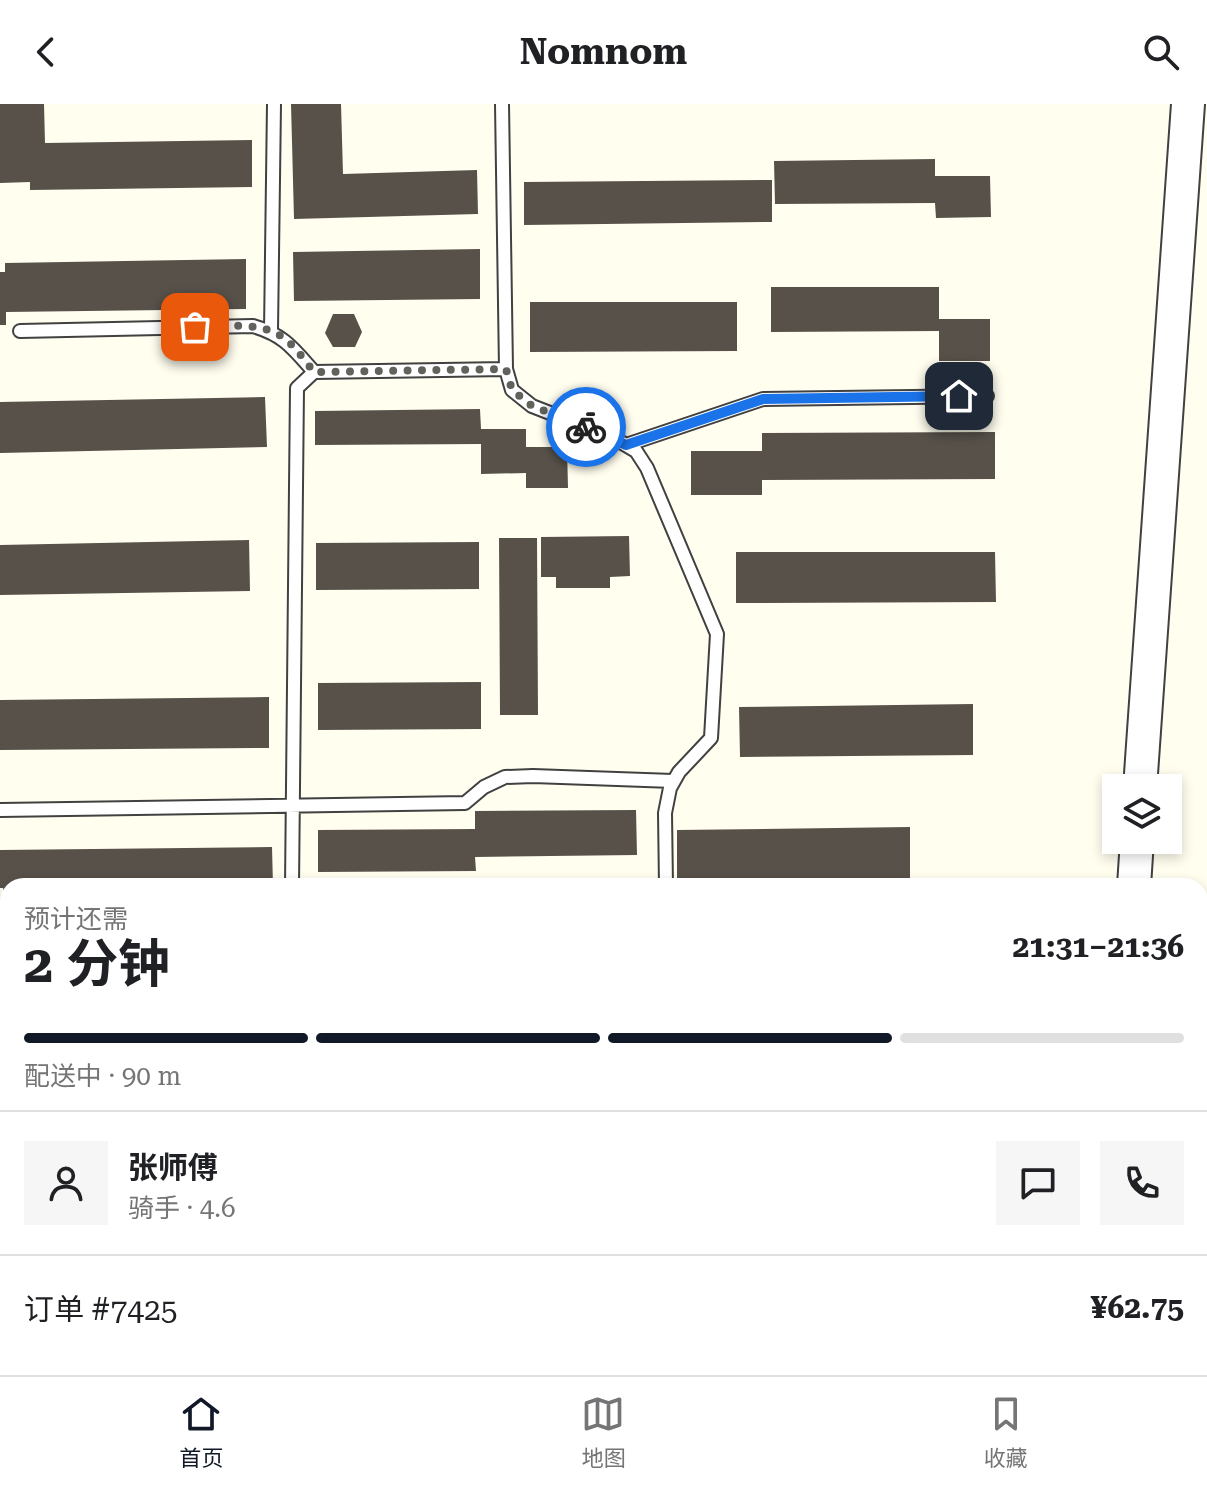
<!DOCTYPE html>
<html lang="zh">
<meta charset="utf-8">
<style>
:root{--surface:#fff;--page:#f6f6f6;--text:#202124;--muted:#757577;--line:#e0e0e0;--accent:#111827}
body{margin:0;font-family:"Roboto Serif","Noto Sans SC",serif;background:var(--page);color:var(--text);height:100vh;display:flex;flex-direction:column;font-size:30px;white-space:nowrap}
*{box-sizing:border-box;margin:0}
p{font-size:26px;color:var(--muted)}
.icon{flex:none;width:44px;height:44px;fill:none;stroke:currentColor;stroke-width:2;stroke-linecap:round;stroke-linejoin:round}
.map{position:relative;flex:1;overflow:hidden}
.panel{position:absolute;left:0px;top:774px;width:1208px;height:498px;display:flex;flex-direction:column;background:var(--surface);border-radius:24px 24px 0 0;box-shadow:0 4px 12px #0003}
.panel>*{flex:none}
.controls{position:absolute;left:1102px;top:670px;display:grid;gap:16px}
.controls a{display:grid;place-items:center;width:80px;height:80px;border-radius:0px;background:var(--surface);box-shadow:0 4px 12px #0003;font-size:40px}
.pin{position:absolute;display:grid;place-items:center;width:68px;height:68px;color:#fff;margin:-34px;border-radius:16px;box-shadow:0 4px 12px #0006}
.courier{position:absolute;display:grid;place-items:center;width:80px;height:80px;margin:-40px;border:6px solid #1a73e8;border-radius:50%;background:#fff;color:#222;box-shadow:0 2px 10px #0007}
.headline em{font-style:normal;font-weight:700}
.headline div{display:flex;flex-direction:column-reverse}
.headline{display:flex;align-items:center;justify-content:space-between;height:136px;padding:0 24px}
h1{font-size:52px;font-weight:700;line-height:60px}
.bar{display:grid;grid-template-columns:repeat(4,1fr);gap:12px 8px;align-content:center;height:96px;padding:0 24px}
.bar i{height:10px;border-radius:6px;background:var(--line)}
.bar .on{background:var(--accent)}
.bar p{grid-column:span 4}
.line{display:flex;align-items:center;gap:20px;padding:0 24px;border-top:2px solid var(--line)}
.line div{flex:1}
.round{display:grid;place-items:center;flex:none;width:84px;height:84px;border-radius:0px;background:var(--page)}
header{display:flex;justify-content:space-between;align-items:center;height:104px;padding:0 24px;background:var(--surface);font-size:36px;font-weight:700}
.tabs{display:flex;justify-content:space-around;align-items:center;height:112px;border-top:2px solid var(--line);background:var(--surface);font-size:22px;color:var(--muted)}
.tabs a{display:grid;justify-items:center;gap:4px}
.tabs .on{color:var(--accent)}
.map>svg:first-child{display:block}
.building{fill:#57514a}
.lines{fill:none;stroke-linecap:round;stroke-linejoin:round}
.service-casing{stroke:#414141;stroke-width:16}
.minor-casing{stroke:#414141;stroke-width:30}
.tertiary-casing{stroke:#414141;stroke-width:36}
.service{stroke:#fff;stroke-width:12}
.minor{stroke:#fff;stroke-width:26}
.tertiary{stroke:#fff;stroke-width:32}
.done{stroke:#62625d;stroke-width:8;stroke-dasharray:0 14.4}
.route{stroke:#1a73e8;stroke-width:10}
</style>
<header><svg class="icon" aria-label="back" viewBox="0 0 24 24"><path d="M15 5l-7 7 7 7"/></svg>Nomnom<svg class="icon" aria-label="search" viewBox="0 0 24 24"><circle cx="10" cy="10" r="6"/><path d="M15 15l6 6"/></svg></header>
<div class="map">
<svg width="1207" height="1271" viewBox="0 0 1207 1271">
<rect width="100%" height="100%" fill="#fffeef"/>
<path class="building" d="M0 0H44L45 39 252 36V83L30 86V78L0 79Z
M291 0H341L343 70 477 66 478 110 294 115Z
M935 55V72H990L991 113 936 114 935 99 775 100 774 57Z
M772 76V118L524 121V78Z
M480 145V195L294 197 293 148Z
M246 155V205L6 208V221H0V168H5V159Z
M771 183H939V215H990V257H939V227L771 228Z
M530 198H737V247L530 248Z
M333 210H354L362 228 355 243H333L325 229Z
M265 293 267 343 0 349V298Z
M480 305 481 325H526V343H567L568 384H526V369L481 370V340L315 341V307Z
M995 328V375L762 376V391H691V347H762V329Z
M629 432 630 472 610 473V484H556V473H541V433Z
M499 434H537L538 611H500Z
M249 436 250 487 0 491V441Z
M479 438V485L316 486V439Z
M736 448H995L996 498 736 499Z
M481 578V625L318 626V579Z
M269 593V644L0 646V596Z
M973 600V651L740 653 739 603Z
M636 706 637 751 475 753 476 767 318 768V726L475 725V707Z
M910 723V774L677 776V726Z
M272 743 273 782H8V796H4L3 784H0V746Z
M0 890H8V940H0Z
M0 1027H8V1088L0 1089Z
M0 1248H8V1264H69V1271H0Z
M130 1264H330V1271H130Z"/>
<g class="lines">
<g class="service-casing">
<path id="service" d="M502 0 506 265 512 286 532 302 614 334 636 347 647 364 717 530 711 634 679 668 670 684 665 709 666 782
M20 227 253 222C284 231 293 244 314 268
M271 227 274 0
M626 341 763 295 987 292
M0 706 465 699 484 683 505 673 533 672 673 677
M292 782 297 284 314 268 506 265
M103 1271V1264"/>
</g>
<g class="minor-casing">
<path id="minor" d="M0 1152H8"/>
</g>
<g class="tertiary-casing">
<path id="tertiary" d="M1140 684 1188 0
M1134 782 1137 736
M1135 1264V1271"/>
</g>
<use href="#service" class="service"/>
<use href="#minor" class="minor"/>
<use href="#tertiary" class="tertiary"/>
</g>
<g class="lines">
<path class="done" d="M195 223C223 223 259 216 284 234 295 242 305 257 314 268L506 265 512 286 532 302 586 323"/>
<path class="route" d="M586 323 626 341 763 295 959 292"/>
</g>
</svg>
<div class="controls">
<a><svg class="icon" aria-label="layers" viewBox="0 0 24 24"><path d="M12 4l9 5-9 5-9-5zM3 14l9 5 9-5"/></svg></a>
</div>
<div class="pin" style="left:195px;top:223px;background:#ea580c"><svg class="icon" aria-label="bag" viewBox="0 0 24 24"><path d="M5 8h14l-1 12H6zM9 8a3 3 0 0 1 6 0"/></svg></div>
<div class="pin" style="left:959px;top:292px;background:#1f2937"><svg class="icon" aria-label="home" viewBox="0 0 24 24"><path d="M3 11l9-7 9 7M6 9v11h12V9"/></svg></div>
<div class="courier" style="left:586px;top:323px"><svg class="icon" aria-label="bike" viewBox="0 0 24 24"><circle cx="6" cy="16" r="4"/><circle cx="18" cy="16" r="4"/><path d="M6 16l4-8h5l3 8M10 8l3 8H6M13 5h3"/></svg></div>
<section class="panel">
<div class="headline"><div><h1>2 分钟</h1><p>预计还需</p></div><em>21:31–21:36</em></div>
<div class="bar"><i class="on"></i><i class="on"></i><i class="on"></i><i></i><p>配送中 · 90 m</p></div>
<div class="line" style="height:144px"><a class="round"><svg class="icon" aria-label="person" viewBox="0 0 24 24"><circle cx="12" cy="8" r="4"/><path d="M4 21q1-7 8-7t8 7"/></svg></a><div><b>张师傅</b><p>骑手 · 4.6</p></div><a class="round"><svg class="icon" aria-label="chat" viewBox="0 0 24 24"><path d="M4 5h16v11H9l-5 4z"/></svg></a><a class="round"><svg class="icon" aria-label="phone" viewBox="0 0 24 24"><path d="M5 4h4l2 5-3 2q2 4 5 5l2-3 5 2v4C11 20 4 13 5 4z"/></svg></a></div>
<div class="line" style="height:104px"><div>订单 #7425</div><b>¥62.75</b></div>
</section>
</div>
<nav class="tabs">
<a class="on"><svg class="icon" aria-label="home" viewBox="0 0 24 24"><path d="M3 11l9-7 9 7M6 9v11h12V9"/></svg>首页</a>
<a><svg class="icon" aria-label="map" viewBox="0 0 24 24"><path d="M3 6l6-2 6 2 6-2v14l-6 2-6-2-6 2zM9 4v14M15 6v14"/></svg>地图</a>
<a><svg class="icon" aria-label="saved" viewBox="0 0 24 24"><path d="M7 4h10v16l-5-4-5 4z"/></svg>收藏</a>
</nav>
